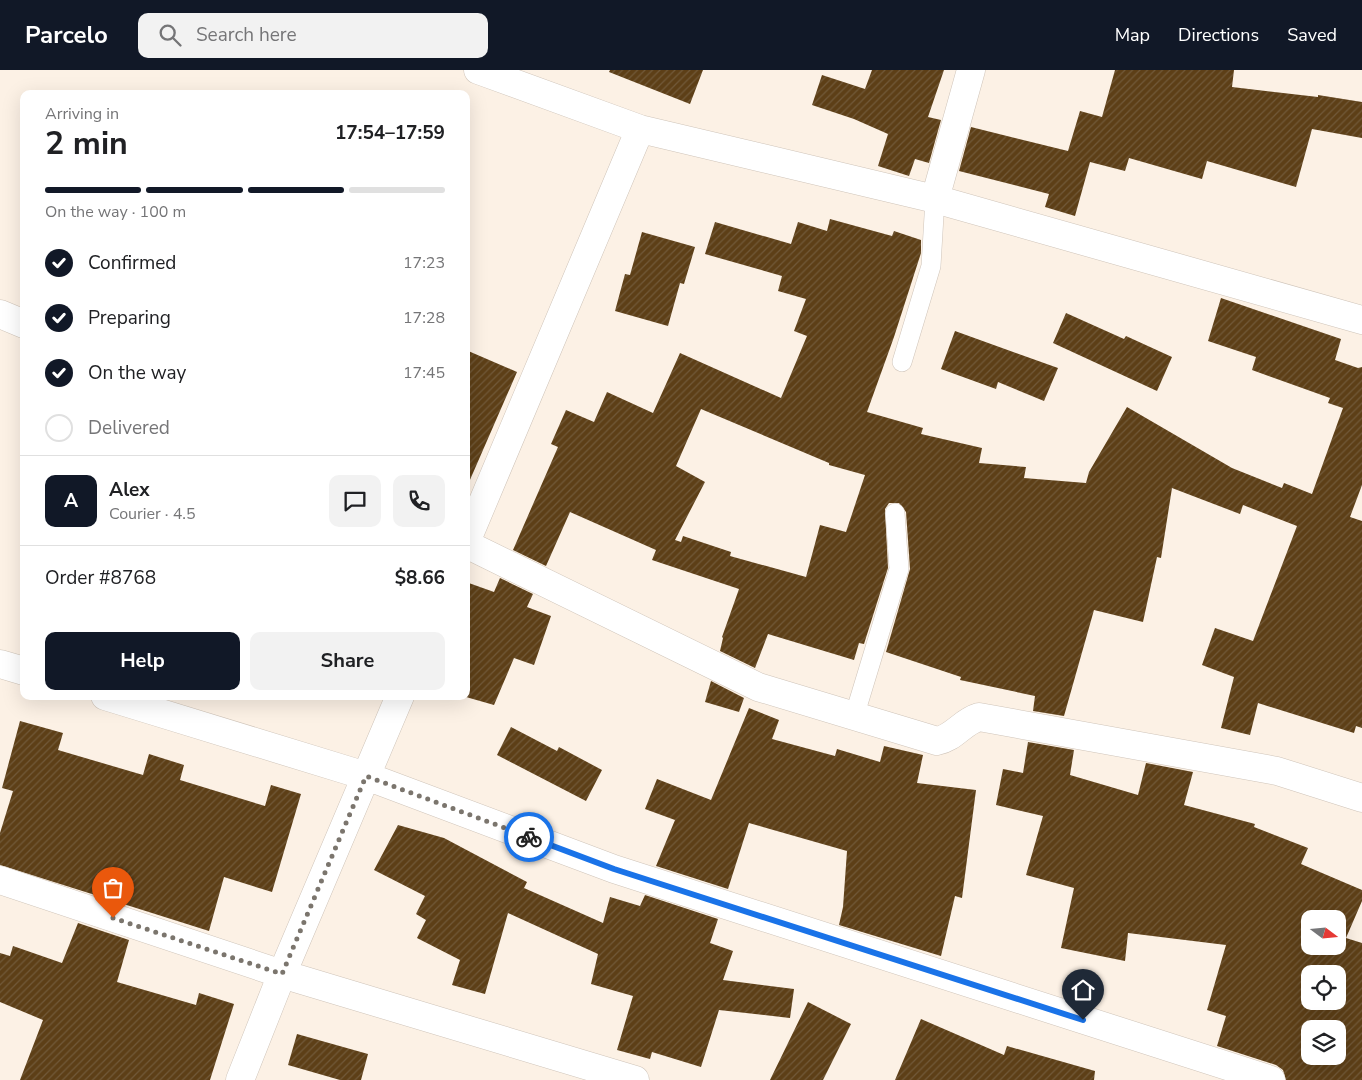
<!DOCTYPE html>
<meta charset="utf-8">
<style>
:root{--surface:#fff;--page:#f2f2f2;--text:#202124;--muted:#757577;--line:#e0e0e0;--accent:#111827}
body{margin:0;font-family:"Nunito Sans",sans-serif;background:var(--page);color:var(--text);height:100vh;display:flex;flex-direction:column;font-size:19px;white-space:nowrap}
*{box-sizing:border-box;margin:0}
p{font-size:16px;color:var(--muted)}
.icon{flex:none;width:28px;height:28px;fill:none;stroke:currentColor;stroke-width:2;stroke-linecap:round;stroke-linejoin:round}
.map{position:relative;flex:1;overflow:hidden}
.side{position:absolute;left:20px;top:20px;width:450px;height:610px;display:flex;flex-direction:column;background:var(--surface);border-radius:10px;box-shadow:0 5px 20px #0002}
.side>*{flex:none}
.needle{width:32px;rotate:106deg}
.buttons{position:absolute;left:1301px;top:840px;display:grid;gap:10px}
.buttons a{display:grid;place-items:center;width:45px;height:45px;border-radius:10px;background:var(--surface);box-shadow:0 5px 20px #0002;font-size:25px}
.pin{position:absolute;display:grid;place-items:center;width:42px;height:42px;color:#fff;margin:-51px -21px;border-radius:50% 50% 50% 0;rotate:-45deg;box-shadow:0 0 5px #0007}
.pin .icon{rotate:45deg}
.courier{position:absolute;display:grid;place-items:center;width:50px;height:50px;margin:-25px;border:4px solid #1a73e8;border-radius:50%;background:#fff;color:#222;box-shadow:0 1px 6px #0007}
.summary em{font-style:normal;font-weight:700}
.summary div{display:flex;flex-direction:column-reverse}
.summary{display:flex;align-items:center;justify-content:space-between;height:85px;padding:0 25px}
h1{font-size:32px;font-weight:700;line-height:38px}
.bar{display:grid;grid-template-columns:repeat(4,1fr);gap:8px 5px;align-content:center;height:60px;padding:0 25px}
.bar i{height:6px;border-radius:4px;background:var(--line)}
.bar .active{background:var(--accent)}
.bar p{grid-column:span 4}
.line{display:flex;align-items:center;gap:12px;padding:0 25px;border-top:1px solid var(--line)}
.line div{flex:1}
.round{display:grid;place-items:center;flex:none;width:52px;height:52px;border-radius:10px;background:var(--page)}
ol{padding:0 25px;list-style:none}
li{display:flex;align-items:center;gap:15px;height:55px}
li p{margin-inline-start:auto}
li .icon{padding:5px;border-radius:50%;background:var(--accent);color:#fff;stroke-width:4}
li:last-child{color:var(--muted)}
li i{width:28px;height:28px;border:2px solid var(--line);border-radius:50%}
.cta{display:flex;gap:10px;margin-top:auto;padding:10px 25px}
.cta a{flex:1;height:58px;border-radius:10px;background:var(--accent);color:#fff;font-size:20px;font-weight:700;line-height:58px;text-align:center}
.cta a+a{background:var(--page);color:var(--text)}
header{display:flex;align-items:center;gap:30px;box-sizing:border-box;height:70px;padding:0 25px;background:var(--accent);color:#fff}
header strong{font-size:24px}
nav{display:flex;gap:28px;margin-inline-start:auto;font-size:18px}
.search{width:350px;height:45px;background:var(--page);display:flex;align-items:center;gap:12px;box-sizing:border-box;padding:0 18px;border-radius:10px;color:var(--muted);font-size:19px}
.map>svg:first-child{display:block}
.building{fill:url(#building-hatch);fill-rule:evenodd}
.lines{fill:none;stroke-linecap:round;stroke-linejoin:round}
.lane-casing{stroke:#cfc4b9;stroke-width:20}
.street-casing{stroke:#cfc4b9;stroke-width:29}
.lane{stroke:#fff;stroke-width:19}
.street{stroke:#fff;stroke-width:28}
.done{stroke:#7b756d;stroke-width:5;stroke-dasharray:0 9}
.route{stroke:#1a73e8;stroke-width:6}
</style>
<header>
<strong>Parcelo</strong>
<div class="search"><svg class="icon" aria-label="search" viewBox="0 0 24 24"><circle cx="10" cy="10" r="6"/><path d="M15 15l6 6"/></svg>Search here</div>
<nav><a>Map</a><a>Directions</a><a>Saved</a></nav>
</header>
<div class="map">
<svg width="1362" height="1010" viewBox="0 0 1362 1010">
<defs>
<pattern id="building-hatch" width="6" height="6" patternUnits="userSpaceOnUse" patternTransform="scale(1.25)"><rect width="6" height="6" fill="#5d3f17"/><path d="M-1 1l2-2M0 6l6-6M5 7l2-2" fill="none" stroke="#715939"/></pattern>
</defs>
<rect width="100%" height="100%" fill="#fcf1e5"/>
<path class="building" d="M610 0H703L690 34 609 2Z
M872 0H944L928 47 941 50 929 93 915 89 909 106 878 96 888 64 854 49 812 35 822 5 865 19Z
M1115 0H1234L1232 17 1318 27V25L1362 32V68L1312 59 1296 117 1207 91 1202 109 1129 88 1125 101 1090 92 1075 146 1045 137 1049 124 959 101 971 57 1068 81 1080 41 1102 47Z
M830 149 892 166 894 161 921 170V183L894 267 867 342 923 358 921 364 982 378 979 393 1026 397 1024 408 1086 413 1089 402 1127 337 1232 398 1282 418 1284 413 1312 424 1343 338 1328 333 1330 328 1252 300 1256 287 1208 271 1221 228 1341 269 1335 290 1358 298 1362 297V415L1350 447 1362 451V658L1356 656 1354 663 1258 633 1250 665 1221 658 1234 607 1202 595 1215 558 1253 571 1297 456 1243 435 1240 444 1172 418 1161 488 1157 487 1143 552 1094 540 1064 646 1033 641 1035 626 960 610 961 607 886 582 910 499 906 442 899 433H889L885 439 888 498 864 574 859 573 854 590 768 564 755 598 720 581 723 568 722 567 739 519 652 490 656 480 570 442 546 496 513 480 558 377 551 374 566 340 594 352 607 322 653 343 680 283 781 328 807 266 794 261 806 229 778 221 782 206 705 184 715 152 791 174 798 152 827 161ZM701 339 829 393V395L865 405 846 462 820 455 806 507 730 486 731 482 683 466 681 472 675 470 705 412 676 396Z
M642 162 695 177 684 214 680 213 668 256 615 241 625 204 630 205Z
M1066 243 1124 269 1126 266 1172 287 1157 321 1053 273Z
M955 261 1058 298 1044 331 998 312 996 319 941 299Z
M466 280 517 302 466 419Z
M500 508 533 524 527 537 551 546 534 595 514 588 494 635 466 627V512L494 522Z
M711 611 744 628 739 642 705 632Z
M749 638 779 650 772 669 835 686 837 679 880 692 884 676 923 685 917 713 976 720 962 828 955 826 941 886 839 855 843 837 847 781 749 753 728 819 656 796 675 750 645 739 657 709 711 730Z
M20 651 63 663 58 680 143 705 149 684 184 695 180 710 265 736 271 715 301 724 272 822 224 807 209 861 0 795V763L13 721 2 718Z
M511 657 557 681 559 677 602 700 586 731 497 685Z
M1028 672 1074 680 1070 705 1138 725 1146 693 1193 702 1184 735 1255 754 1254 757 1308 778 1301 794 1362 820V831L1346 868 1362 873V1010H1286L1283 1000 1276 995 1217 976 1226 946 1207 940 1226 875 1128 863 1125 891 1061 878 1074 818 1026 805 1043 746 996 735 1003 699 1023 703ZM1310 849H1338V876H1310ZM1310 904H1338V931H1310ZM1310 959H1338V986H1310Z
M398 755 444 768 527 812 524 818 603 853 610 827 640 836 645 825 718 849 710 873 733 881 723 910 794 919 790 948 719 940 701 997 652 982 650 989 617 980 633 926 591 914 598 884 508 843 485 924 452 915 460 890 417 868 426 850 416 844 425 826 374 800Z
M78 853 129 870 117 912 196 935 199 923 234 934 210 1010H20L43 950 0 932V883L10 886 13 876 62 893Z
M808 932 851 954 823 1010H770Z
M921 949 1004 985 1007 976 1095 1001 1094 1010H895Z
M297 964 368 984 361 1010H340L288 995Z"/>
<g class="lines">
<g class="lane-casing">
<path id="lane" d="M902 292 931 196 935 129
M854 647 899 499 895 443"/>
</g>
<g class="street-casing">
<path id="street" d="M478 0 640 59 935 129 1362 250
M935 129 971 0
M0 244 24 254
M466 472 640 59
M466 474 758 617 937 671C954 668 962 652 979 647L1277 701 1362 728
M0 594 24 601
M105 626 366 706 614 799 1271 1010
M0 810 282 904 635 1010
M240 1010 282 904 400 626"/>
</g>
<use href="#lane" class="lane"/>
<use href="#street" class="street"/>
</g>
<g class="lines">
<path class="done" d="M113 848 282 904 366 706 529 767"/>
<path class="route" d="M529 767 614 799 1083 950"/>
</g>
</svg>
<div class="buttons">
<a><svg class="needle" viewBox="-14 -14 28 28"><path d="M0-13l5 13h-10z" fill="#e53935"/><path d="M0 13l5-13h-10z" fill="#757577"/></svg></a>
<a><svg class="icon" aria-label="locate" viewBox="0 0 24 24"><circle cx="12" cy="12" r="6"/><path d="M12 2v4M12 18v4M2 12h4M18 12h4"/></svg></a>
<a><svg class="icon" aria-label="layers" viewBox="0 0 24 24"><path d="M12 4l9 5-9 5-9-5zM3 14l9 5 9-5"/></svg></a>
</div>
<div class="pin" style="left:113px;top:848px;background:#ea580c"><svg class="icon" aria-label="bag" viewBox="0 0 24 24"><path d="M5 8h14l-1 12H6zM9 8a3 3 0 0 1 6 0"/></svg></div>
<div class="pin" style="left:1083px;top:950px;background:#1f2937"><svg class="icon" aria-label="home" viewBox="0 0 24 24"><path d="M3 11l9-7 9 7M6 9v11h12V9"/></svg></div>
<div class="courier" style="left:529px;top:767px"><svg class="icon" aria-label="bike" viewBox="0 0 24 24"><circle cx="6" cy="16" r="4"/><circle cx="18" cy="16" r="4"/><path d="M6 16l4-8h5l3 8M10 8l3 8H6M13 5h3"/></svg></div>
<section class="side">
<div class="summary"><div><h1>2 min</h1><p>Arriving in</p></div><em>17:54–17:59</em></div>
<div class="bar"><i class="active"></i><i class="active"></i><i class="active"></i><i></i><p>On the way · 100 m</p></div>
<ol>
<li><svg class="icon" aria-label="check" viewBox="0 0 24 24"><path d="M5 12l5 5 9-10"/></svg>Confirmed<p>17:23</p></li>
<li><svg class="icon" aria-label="check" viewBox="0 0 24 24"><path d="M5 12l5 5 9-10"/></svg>Preparing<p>17:28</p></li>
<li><svg class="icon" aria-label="check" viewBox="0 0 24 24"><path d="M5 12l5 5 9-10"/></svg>On the way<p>17:45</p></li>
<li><i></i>Delivered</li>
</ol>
<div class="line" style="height:90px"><b class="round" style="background:var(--accent);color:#fff">A</b><div><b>Alex</b><p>Courier · 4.5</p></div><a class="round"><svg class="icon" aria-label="chat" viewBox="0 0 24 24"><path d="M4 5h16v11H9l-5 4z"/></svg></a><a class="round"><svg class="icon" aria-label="phone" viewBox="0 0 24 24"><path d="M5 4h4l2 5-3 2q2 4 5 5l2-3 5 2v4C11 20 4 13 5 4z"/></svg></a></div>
<div class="line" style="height:65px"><div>Order #8768</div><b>$8.66</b></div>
<div class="cta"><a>Help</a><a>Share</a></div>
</section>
</div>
